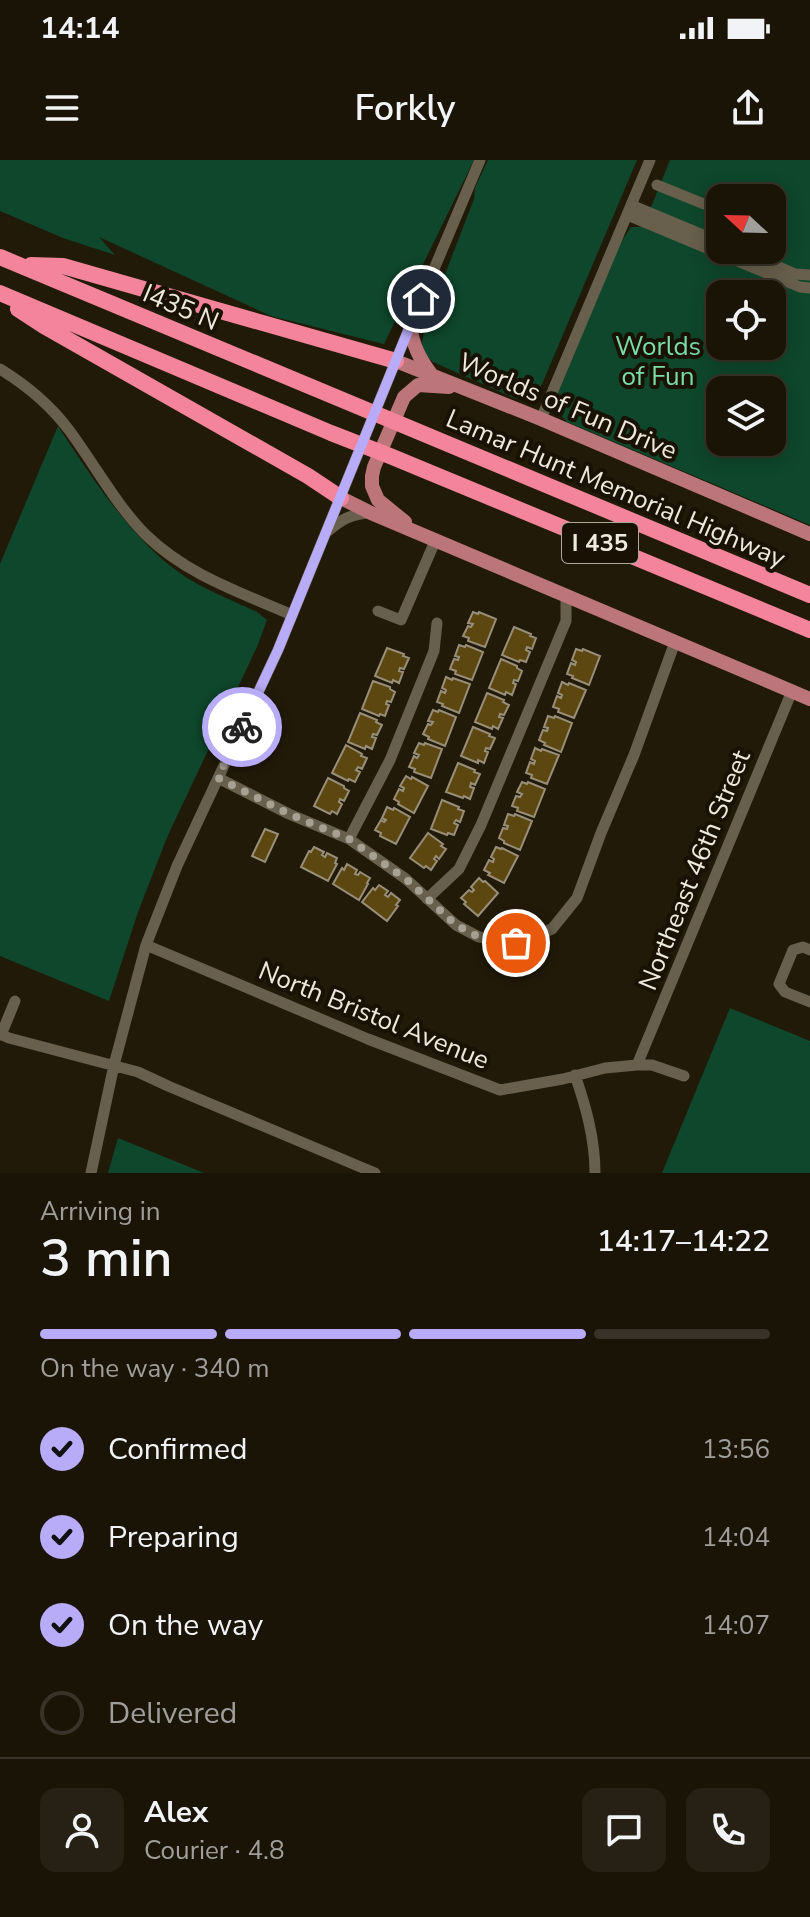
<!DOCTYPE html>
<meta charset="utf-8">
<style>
:root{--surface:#1a1407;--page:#272115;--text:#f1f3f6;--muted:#9f9e9b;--line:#383328;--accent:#b8abf7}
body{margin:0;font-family:"Nunito Sans",sans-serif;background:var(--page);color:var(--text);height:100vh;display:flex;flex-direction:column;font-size:30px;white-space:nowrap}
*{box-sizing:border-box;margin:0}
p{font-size:26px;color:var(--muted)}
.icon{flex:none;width:44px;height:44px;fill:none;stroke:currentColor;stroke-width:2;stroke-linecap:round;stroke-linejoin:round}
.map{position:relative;height:1013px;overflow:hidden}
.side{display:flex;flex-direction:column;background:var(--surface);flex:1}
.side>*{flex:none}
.needle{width:52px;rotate:292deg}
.fabs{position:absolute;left:706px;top:24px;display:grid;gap:16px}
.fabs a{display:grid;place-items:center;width:80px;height:80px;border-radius:16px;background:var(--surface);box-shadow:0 4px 20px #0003,0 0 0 2px var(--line);font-size:40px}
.pin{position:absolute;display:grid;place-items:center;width:68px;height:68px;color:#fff;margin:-34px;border:4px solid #fff;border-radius:50%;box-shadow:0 2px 8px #0007}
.courier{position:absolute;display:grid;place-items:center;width:80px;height:80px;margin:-40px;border:6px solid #b8abf7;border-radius:50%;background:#fff;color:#222;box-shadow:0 2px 10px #0007}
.head em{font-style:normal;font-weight:600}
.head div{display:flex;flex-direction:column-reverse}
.head{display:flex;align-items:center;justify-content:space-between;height:136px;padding:0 40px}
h1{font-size:52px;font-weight:600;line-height:60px}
.bar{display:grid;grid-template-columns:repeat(4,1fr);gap:12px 8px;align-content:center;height:96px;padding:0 40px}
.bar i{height:10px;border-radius:6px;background:var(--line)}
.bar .on{background:var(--accent)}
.bar p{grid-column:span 4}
.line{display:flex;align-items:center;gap:20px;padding:0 40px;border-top:2px solid var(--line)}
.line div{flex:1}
.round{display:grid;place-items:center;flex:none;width:84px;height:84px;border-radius:16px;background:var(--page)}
ol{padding:0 40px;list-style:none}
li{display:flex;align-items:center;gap:24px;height:88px}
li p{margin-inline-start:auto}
li .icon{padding:8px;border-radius:50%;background:var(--accent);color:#111;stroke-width:4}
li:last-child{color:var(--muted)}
li i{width:44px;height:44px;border:4px solid var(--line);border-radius:50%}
.status{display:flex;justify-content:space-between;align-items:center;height:56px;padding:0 40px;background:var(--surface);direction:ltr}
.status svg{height:22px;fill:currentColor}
header{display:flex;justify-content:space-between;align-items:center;height:104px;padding:0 40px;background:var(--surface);font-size:36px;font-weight:600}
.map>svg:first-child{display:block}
.green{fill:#0e472b;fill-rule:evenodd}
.building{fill:#5d4710;stroke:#988f7b;stroke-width:2}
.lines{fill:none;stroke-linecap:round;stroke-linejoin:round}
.minor{stroke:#685f4c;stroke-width:11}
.major{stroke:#bb757b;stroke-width:14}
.highway{stroke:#f3849b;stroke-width:16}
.done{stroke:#a7a193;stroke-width:8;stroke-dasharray:0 14.4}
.route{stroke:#b8abf7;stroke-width:10}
.labels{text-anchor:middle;stroke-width:8;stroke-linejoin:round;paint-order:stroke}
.shield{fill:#191103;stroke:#aea89c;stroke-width:2}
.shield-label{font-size:24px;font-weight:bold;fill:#eee9de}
.street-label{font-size:26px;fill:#eee9de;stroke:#191103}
.park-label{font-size:26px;fill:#79dda5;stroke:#191103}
</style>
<div class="status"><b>14:14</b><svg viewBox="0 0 49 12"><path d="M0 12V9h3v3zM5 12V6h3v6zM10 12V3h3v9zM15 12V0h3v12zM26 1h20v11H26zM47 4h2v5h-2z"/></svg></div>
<header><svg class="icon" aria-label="menu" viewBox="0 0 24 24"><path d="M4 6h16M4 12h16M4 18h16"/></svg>Forkly<svg class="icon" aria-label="share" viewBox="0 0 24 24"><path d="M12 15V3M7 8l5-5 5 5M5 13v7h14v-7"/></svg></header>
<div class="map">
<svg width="810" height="1013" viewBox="0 0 810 1013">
<rect width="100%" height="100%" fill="#221a09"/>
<path class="green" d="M0 0H474L384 184 271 156 99 77 115 95 63 78 0 51Z
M488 0H637L542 224C536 235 530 241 516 239L433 202 424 195 422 183 425 166 474 39 475 28Z
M670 0H810V365L567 262C559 254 556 248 556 237L620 84 631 67H643ZM720 38H772V90H720ZM720 134H772V186H720ZM720 230H772V282H720Z
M58 266C90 315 132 380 180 413 200 428 234 441 257 452L267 460 257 487 168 675 138 752 109 841 0 796V404Z
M730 848 810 881V1013H662Z
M118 978 204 1013H108Z"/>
<path class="building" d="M473 452 478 454 479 452 496 459 485 487 468 481 469 478 463 476 468 466 471 467 473 464 468 463Z
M514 467 531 474 530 476 536 478 532 489 527 487 526 490 530 492 526 502 520 500 519 502 502 495Z
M459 485 465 487 466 485 483 492 472 520 455 514 456 511 450 509 454 499 458 500 459 497 455 496Z
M387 488 404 494 403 496 409 498 404 509 400 508 399 511 403 512 399 523 393 520 392 523 375 516Z
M576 489 582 491 583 489 600 496 589 525 572 518 573 516 567 514 571 503 575 505 576 502 572 500Z
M501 499 517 506V508L522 511 518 521 514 520 513 523 516 524 512 535 506 532 505 535 489 528Z
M446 517 452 520 453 518 470 524 459 553 442 546 443 544 437 542 441 531 445 533 446 530 442 528Z
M373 521 390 527V529L395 532 391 542 387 541 386 544 389 545 385 556 380 554 379 556 362 549Z
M562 522 568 525 569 523 586 530 574 558 558 552 559 549 553 547 557 536 561 538 562 535 558 533Z
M487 533 504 540 503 542 509 545 504 555 500 554 499 557 503 558 498 569 493 566 492 569 475 562Z
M433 550 438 552 439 550 456 557 445 586 428 579 429 577 423 574 428 564 431 565 433 562 428 561Z
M360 553 377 560 376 562 382 565 377 575 373 574 372 577 376 578 372 589 366 586 365 589 348 582Z
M548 556 554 558 555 556 572 563 561 592 544 585 545 583 539 580 543 570 547 571 548 568 544 567Z
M473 567 490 574 489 576 495 578 490 589 486 588 485 591 488 592 484 603 478 600V603L461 596Z
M419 583 424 585 425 583 442 589 431 618 414 612 415 609 409 607 414 596 417 598 419 595 414 593Z
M346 585 362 594 361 596 367 598 362 609 358 607 356 610 360 612 355 622 349 619 348 621 332 613Z
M535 588 541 591 542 589 559 595 547 624 531 618 532 615 526 613 530 602 534 604 535 601 531 599Z
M458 603 475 610 474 612 480 614 475 625 471 623 470 627 474 628 470 639 464 636 463 638 446 632Z
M406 616 411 619 412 617 428 626 414 653 398 644 399 642 394 639 399 629 403 631 404 628 400 626Z
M328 618 344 626V628L349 631 344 641 340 639 339 642 342 644 337 654 332 651 330 654 314 646Z
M522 622 527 624 528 622 545 629 534 657 517 651 518 648 512 646 516 636 520 637 522 634 517 632Z
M442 640 459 647 458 649 464 651 460 662 456 660 454 663 458 665 454 675 448 673 447 675 431 669Z
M387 647 393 650 394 648 410 657 396 684 380 676 381 673 375 670 381 660 384 662 386 660 382 658Z
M508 654 514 656 515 654 532 661 520 690 504 683V681L499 678 503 668 507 669 508 666 504 665Z
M265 669 278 674 265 702 252 696Z
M428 673 443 684 441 686 446 689 439 699 436 696 434 699 437 701 431 710 426 706 424 708 410 698Z
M314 687 324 692 322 695 325 697 327 693 337 698 335 703 337 704 328 721 301 707 309 691 311 692Z
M496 687 501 689 502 688 518 696 504 723 488 715 490 713 484 710 489 700 493 702 494 699 491 697Z
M347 704 357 710 355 714 358 715 360 712 370 718 367 723 368 724 359 740 333 724 342 708 344 710Z
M479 718 483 722 485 721 498 733 478 756 464 744 466 742 461 738 469 730 472 732 474 730 471 727Z
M379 725 388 731 385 735 388 737 391 733 400 740 396 745 398 746 387 761 362 742 373 728 375 730Z"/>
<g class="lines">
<path class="minor" d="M657 25 704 44
M629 50 632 57 800 127 810 128
M629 50 636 47 720 82
M740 90 795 114 810 115
M0 209C26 225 51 246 69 270 95 305 116 345 146 375 187 415 240 432 292 455
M541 259 650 0
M328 371C342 359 351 354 370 353
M378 451 401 460 436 379
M218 618 289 654 349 679 406 719 456 765 479 777 516 783 552 769 577 738 601 673 634 595 675 482
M349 679 390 600 434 491 437 463
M427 739 459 709 481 665 566 461V436
M146 785 368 879 500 930 563 919 605 908 637 905H652L684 916
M810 790 803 787 793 790 779 824 785 832 810 842
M0 874 9 878 138 912 168 926 375 1013
M1 875 15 841
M637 905 792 531
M575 915C586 947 595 979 595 1013
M91 1013 114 905 146 785 177 706 278 490 410 166 480 0"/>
<path class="major" d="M410 166C413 185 419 198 431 214
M396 201 541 259 810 374
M341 338 371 353 810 539
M405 362 378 340 372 326V316L374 307 404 237 418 225 449 227"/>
<path class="highway" d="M0 97 810 435
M31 105 63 106 396 201
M0 133 331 273 390 296 810 470
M18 149 44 166 308 316 341 338"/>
</g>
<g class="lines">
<path class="done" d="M242 567 218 618 289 654 349 679 406 719 456 765 479 777 516 783"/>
<path class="route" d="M242 567 278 490 421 139"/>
</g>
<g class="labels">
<rect class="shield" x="562" y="363" width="76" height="40" rx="6"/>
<g class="shield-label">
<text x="600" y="391">I 435</text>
</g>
<g class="street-label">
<text transform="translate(181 147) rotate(23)" y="9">I435 N</text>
<text transform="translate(568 246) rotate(23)" y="9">Worlds of Fun Drive</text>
<text transform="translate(616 328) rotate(23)" y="9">Lamar Hunt Memorial Highway</text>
<text transform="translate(694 710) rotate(-68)" y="9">Northeast 46th Street</text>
<text transform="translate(374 855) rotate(22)" y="9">North Bristol Avenue</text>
</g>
<g class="park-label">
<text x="658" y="195">Worlds<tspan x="658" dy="30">of Fun</tspan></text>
</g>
</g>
</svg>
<div class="fabs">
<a><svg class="needle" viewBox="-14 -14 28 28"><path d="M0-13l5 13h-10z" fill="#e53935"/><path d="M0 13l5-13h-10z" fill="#9f9e9b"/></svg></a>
<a><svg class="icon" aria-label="locate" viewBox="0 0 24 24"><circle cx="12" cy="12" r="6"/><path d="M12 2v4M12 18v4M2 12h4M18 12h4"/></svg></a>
<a><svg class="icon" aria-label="layers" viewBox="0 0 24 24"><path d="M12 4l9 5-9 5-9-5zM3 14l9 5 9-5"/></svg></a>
</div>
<div class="pin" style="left:516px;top:783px;background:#ea580c"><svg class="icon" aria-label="bag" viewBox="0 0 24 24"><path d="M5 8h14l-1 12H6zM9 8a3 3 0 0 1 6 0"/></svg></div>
<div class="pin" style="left:421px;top:139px;background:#1f2937"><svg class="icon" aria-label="home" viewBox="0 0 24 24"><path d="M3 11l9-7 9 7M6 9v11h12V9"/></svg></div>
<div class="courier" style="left:242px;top:567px"><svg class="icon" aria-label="bike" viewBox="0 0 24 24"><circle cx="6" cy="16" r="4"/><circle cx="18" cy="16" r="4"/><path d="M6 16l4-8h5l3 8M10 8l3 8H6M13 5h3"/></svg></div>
</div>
<section class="side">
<div class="head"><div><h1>3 min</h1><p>Arriving in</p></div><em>14:17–14:22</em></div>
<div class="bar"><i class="on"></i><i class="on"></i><i class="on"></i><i></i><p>On the way · 340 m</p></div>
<ol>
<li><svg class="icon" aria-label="check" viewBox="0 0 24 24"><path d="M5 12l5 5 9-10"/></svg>Confirmed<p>13:56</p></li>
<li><svg class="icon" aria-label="check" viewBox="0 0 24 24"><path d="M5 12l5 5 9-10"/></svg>Preparing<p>14:04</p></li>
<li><svg class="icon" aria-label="check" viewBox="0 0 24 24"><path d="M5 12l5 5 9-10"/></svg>On the way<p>14:07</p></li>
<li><i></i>Delivered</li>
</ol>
<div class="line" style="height:144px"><a class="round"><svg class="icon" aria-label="person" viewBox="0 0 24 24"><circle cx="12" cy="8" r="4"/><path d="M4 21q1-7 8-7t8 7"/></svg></a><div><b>Alex</b><p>Courier · 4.8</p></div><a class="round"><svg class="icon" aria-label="chat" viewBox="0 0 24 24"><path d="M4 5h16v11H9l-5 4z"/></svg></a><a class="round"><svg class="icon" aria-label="phone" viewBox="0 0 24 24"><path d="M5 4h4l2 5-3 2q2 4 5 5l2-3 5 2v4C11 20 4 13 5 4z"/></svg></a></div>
</section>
